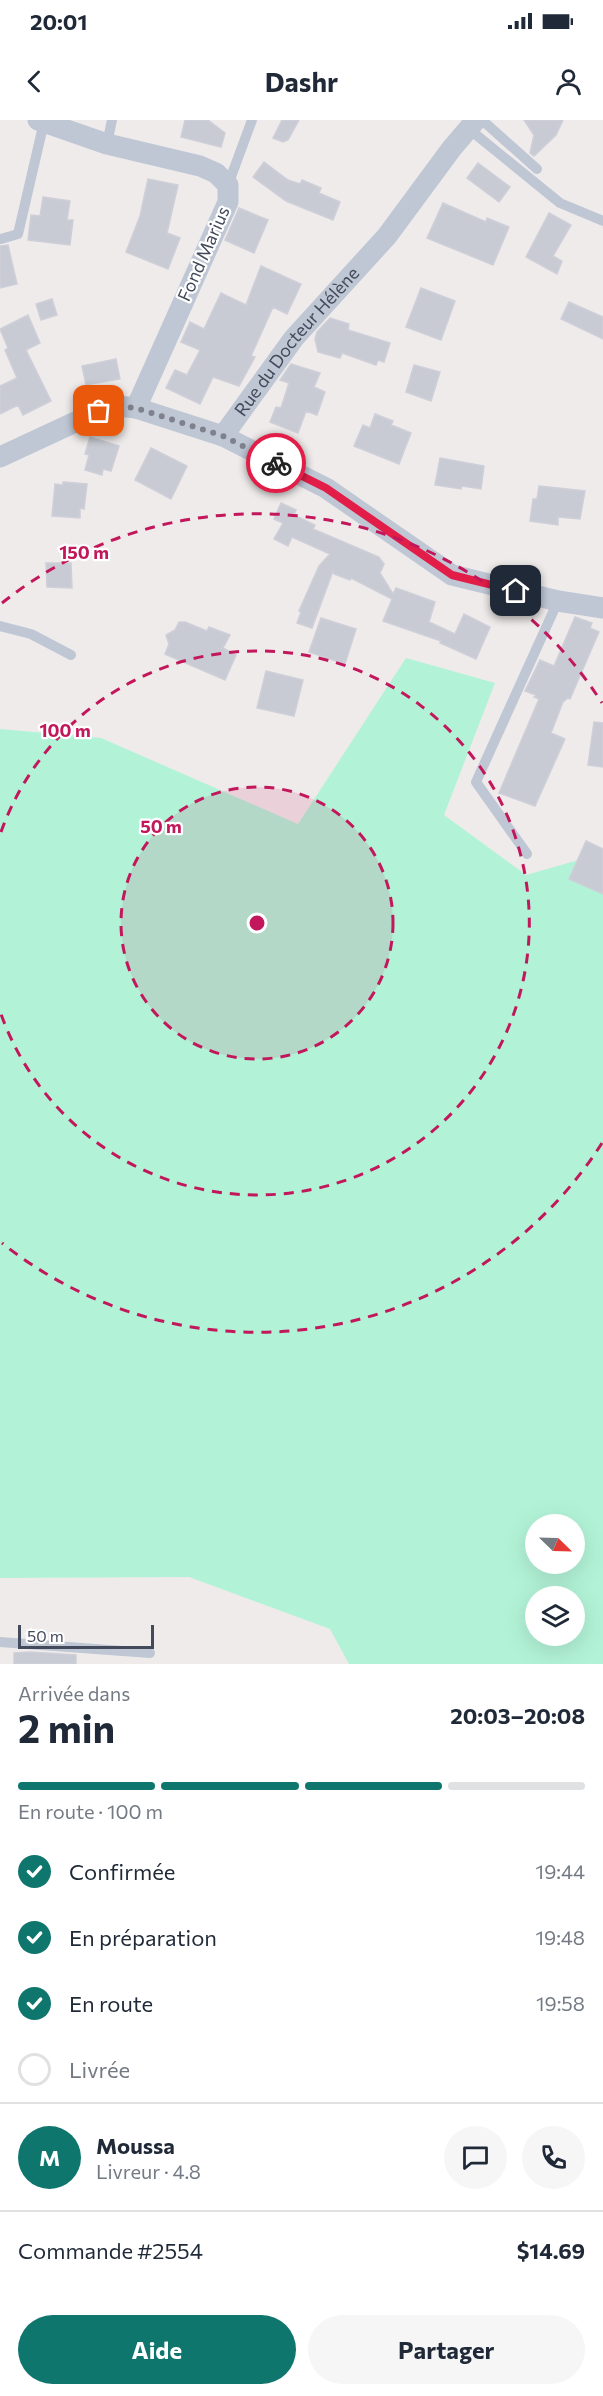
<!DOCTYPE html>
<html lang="fr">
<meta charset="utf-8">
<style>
:root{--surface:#fff;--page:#f6f6f7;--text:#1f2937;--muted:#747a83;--line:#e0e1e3;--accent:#0f766e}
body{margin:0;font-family:Commissioner,sans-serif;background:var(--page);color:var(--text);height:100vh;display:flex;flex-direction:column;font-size:22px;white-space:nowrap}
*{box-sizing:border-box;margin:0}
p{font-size:20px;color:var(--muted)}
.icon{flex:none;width:33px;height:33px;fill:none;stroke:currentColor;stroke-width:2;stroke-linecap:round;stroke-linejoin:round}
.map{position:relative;height:1544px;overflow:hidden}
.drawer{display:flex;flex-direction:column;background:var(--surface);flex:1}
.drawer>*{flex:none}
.needle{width:39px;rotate:113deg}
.tools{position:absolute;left:525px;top:1394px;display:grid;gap:12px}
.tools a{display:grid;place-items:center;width:60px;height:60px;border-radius:50%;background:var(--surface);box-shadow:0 6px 24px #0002;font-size:30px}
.scale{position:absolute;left:18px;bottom:15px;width:136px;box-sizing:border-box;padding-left:6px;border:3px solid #424a5b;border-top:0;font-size:16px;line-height:21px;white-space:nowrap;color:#424a5b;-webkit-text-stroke:4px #fff;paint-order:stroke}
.pin{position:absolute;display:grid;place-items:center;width:51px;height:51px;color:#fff;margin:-26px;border-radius:12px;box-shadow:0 3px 9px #0006}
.courier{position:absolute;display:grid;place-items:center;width:60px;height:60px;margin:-30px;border:4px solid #e11d48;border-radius:50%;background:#fff;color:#222;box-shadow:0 2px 8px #0007}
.head em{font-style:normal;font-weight:700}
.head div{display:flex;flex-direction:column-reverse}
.head{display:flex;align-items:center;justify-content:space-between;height:102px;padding:0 18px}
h1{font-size:39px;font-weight:700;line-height:45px}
.bar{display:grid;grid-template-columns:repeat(4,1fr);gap:9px 6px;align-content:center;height:72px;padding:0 18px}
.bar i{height:8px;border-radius:4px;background:var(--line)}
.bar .current{background:var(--accent)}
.bar p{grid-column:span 4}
.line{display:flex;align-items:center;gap:15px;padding:0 18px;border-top:2px solid var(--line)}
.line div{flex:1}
.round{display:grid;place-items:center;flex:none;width:63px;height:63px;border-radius:32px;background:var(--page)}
ol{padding:0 18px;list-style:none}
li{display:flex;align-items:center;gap:18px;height:66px}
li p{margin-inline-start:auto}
li .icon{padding:6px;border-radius:50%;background:var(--accent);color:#fff;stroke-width:4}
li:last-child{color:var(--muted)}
li i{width:33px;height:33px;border:3px solid var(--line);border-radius:50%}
.primary-button{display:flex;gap:12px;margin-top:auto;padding:12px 18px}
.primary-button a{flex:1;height:69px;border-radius:36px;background:var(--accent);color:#fff;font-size:24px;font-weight:700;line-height:69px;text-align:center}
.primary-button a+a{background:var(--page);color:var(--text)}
.status{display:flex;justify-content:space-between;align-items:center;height:42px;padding:0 30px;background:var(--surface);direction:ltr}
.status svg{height:16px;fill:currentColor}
header{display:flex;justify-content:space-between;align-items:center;height:78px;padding:0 18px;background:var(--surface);font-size:27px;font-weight:700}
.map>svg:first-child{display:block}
.green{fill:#b2f3d7;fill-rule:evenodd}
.building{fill:#c9cbd4;stroke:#cecfd8;stroke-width:1.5}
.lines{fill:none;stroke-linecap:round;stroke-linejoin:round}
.service{stroke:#bfc7d5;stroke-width:10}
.minor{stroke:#bfc7d5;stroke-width:21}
.done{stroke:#7f828d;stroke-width:6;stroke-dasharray:0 10.8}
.route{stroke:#e11d48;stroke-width:8}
.ring{fill:none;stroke:#c2185b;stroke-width:3;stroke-dasharray:10 8}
.labels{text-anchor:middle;stroke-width:4.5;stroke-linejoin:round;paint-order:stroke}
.street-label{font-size:18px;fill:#424a5b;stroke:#fff}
.centre{fill:#c2185b;stroke:#fff;stroke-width:3}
.ring-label{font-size:18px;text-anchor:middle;font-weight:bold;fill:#c2185b;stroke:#fff;stroke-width:4.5;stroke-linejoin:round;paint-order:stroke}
</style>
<div class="status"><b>20:01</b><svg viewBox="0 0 49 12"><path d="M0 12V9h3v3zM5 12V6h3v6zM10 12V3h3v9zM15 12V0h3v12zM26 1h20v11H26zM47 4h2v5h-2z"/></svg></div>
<header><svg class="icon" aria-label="back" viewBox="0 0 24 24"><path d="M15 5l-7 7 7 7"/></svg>Dashr<svg class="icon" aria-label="person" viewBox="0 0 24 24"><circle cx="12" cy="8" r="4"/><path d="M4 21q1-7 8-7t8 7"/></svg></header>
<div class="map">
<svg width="603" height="1544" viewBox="0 0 603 1544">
<rect width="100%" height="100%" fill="#efebeb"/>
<path class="green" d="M406 538 495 563 444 695 526 755 603 733V1544H349L330 1509 189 1457 0 1458V609L101 618 298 704ZM536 1404H574V1443H536ZM536 1476H574V1515H536Z"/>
<path class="building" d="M185 0H208L225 13 221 27 181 17Z
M282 0H299L288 20 283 22 273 18Z
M524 0H563L556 15 534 36 530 33 534 15Z
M264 42 288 60 300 64 302 60 321 68 319 73 340 82 333 100 286 81 253 57Z
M478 43 510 67 499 82 467 58Z
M148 59 178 65 167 113 180 118 168 149 126 132 140 96Z
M43 77 70 81 67 100H73L70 125 28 120 31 95 40 96Z
M443 83 486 102 487 98 509 107 493 145 427 118Z
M239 88 268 100 254 133 225 120Z
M549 93 571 105 553 136 562 141 557 154 526 137Z
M8 125 17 164 0 168V126Z
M261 146 301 164 287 194 273 187 251 236 255 237 239 266 213 257 200 284 166 268 175 250 187 255 200 230 181 222 190 202 204 209 221 173 246 185Z
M421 168 455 181 441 220 406 207Z
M52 179 57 195 41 200 36 184Z
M569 182 603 197V219L561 199Z
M28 195 40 223 26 230 51 281 23 295 18 285 0 294V266L17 258 5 230 8 228 0 209Z
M330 198 349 204 348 210 390 223 384 242 378 240 376 245 342 233 340 238 318 232 315 219 317 212Z
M116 239 120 259 86 265 82 246Z
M291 244 320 253 314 267 325 272 317 295 306 291 298 313 270 302 276 287 281 288 289 263 280 260Z
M414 245 440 252 431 281 406 272Z
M375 294 393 301 391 305 411 313 399 344 354 326 363 305 370 308Z
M90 317 119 326 111 351 103 349 102 355 85 350 89 335 85 334Z
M151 328 187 346 171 379 135 360Z
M440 338 484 346 481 369 462 366 461 369 435 365Z
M63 362 87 364 84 389 80 388V398L52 396 55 364 63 365Z
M539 366 585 371 580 399 558 397V405L530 401 533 379H537Z
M281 383 296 390 294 395 315 405 313 409 379 437 384 444 380 453 393 474 396 468 435 482 429 502 455 514 464 494 490 507 476 539 440 523 441 521 383 501 392 479 351 458 350 460 334 454 333 451 312 508 297 503 301 492 299 491 319 446 330 434 292 417 288 426 274 419 283 403 274 399Z
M46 443H71L72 468 47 467Z
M575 497 592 503 590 508 599 512 570 579 568 578 563 582 551 613 565 619 535 686 499 673 539 579 534 577 536 575 525 571 540 540 554 546Z
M321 498 356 509 345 544 309 532Z
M179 502H185L207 511 209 507 230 515 223 528 236 535 225 560 165 534 169 524 166 515 175 510Z
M266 551 303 560 294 596 257 588Z
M594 602 603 603V647L588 645Z
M586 721 603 729V774L569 759Z
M30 1532 76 1535V1544H14V1533Z"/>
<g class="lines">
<path class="service" d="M482 0 537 49
M469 9 560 83 603 101
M107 24 112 0
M228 65 252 0
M1 119 18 114 44 2
M0 506 31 514 71 535
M527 734 476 662 558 481
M0 1522 150 1533"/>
<g class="minor">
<path d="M38 0 107 24 200 46 216 53 228 65V82L136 288"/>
<path id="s1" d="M223 316 294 218 387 116 452 28 476 0"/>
<path d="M0 337 99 291 119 286 136 288 223 316 326 368 452 455 558 481 603 488"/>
</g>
</g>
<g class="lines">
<path class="done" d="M99 291 119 286 136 288 223 316 276 343"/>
<path class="route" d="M276 343 326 368 452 455 516 471"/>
</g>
<circle cx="257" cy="803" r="136" fill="#c2185b" fill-opacity=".12"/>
<g class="ring">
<circle cx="257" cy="803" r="136"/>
<path d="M1 712A272 272 0 1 1 1 894"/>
<path d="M602 1023A409 409 0 0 1 2 1123M2 483A409 409 0 0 1 602 583"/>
</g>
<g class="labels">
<g class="street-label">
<text transform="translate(204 134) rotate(-66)" y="6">Fond Marius</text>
<text dy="6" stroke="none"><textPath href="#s1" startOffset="120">Rue du Docteur Hélène</textPath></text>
</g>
</g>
<circle cx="257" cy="803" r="9" class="centre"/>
<g class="ring-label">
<text x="84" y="439">150 m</text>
<text x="65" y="617">100 m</text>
<text x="161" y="713">50 m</text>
</g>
</svg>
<div class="tools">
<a><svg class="needle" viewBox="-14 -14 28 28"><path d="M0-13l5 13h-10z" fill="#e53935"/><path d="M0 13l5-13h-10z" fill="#747a83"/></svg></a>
<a><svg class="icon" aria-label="layers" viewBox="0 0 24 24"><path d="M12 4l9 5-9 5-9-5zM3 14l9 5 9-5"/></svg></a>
</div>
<div class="scale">50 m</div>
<div class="pin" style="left:99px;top:291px;background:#ea580c"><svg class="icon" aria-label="bag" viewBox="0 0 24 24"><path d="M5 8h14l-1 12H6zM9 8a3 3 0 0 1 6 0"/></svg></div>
<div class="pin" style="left:516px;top:471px;background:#1f2937"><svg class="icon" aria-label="home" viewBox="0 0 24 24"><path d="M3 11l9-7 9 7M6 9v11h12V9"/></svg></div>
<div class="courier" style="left:276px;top:343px"><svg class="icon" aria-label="bike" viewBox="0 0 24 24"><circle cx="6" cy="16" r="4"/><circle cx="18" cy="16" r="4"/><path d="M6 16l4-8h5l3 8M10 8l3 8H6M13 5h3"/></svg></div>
</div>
<section class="drawer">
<div class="head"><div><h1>2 min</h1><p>Arrivée dans</p></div><em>20:03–20:08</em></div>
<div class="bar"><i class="current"></i><i class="current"></i><i class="current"></i><i></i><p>En route · 100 m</p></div>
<ol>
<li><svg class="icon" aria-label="check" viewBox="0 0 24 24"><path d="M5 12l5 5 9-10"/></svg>Confirmée<p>19:44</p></li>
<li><svg class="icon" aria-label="check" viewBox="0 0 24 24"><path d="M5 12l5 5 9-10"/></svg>En préparation<p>19:48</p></li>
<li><svg class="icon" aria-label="check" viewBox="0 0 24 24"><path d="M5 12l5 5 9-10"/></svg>En route<p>19:58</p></li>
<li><i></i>Livrée</li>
</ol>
<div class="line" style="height:108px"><b class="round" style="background:var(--accent);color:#fff">M</b><div><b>Moussa</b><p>Livreur · 4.8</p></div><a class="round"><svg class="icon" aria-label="chat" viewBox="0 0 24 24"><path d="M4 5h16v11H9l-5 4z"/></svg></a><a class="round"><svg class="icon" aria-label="phone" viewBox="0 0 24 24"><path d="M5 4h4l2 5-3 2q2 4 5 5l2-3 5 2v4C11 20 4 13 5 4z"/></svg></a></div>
<div class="line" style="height:78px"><div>Commande #2554</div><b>$14.69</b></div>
<div class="primary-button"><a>Aide</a><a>Partager</a></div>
</section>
